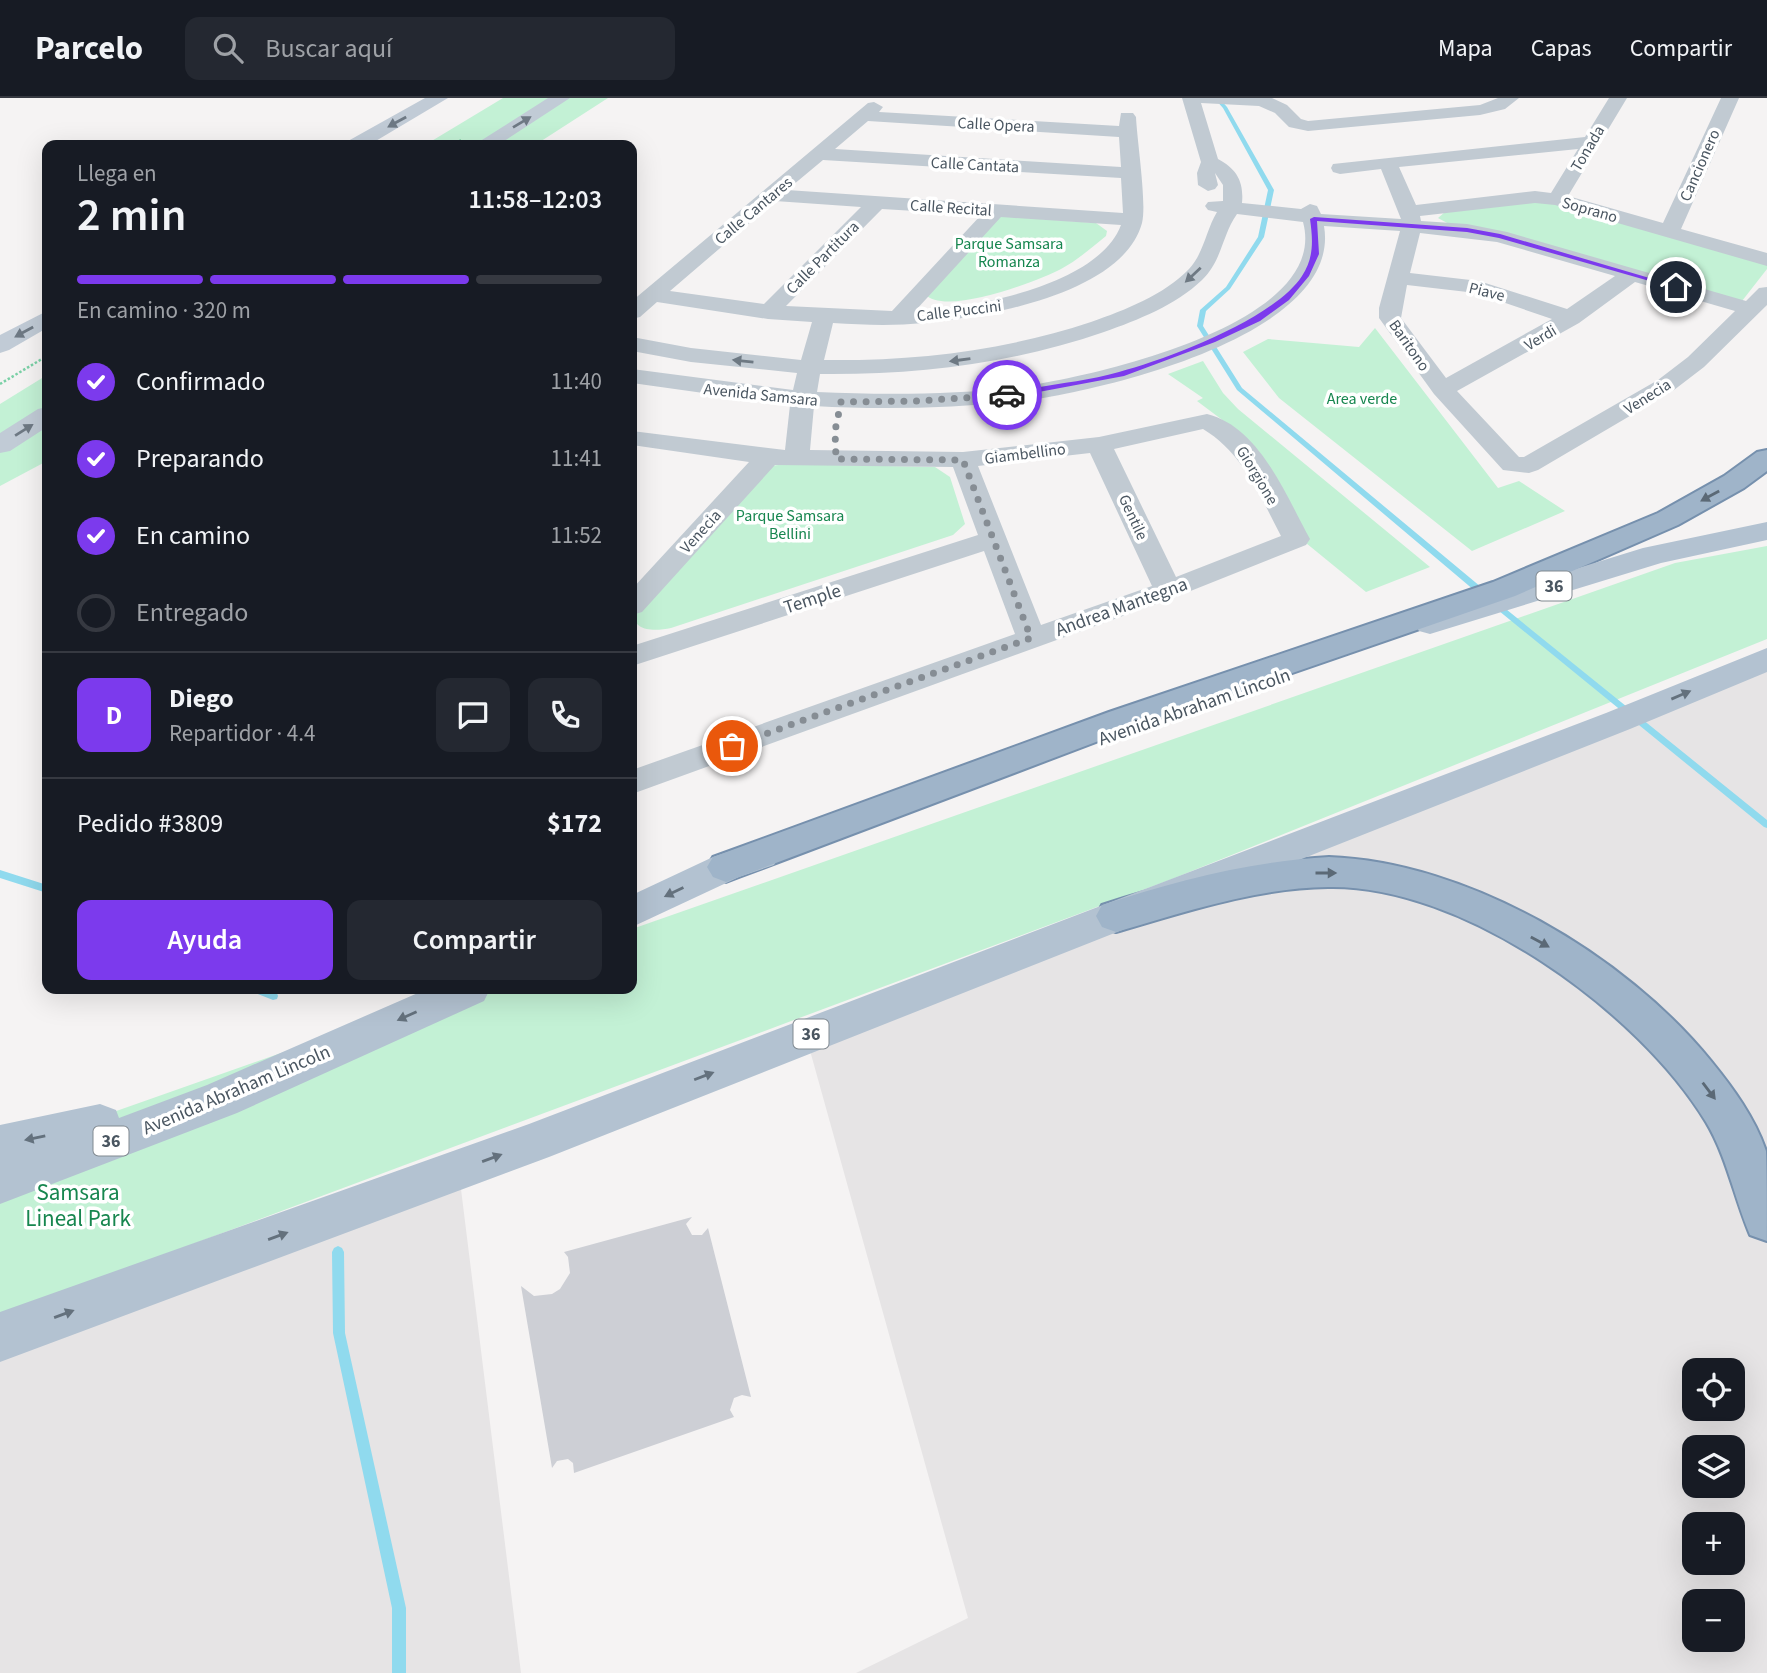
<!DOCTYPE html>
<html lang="es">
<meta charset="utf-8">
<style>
:root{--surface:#171b24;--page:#242831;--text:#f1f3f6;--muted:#9ea1a6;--line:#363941;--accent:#7c3aed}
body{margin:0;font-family:"Source Sans 3",sans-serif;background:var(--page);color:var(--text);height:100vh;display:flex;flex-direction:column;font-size:26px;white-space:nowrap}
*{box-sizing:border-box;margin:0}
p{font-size:23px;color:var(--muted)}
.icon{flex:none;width:38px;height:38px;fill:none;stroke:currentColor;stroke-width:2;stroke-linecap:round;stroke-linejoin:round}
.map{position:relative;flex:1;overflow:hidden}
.side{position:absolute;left:42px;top:42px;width:595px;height:854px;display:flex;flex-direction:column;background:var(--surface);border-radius:14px;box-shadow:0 7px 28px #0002}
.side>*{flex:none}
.controls{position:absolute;left:1682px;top:1260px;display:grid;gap:14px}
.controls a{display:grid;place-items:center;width:63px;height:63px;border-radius:14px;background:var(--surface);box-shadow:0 7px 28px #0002;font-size:35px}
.pin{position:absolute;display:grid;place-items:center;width:60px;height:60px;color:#fff;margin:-30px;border:4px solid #fff;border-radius:50%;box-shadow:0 2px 7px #0007}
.courier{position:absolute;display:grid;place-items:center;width:70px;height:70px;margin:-35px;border:5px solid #7c3aed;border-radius:50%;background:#fff;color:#222;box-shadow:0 2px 9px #0007}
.head em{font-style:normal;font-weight:600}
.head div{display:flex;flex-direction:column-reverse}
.head{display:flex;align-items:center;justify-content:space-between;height:119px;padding:0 35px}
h1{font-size:46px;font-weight:600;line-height:52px}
.bar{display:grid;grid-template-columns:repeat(4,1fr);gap:10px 7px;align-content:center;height:84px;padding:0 35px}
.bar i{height:9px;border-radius:5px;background:var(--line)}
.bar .active{background:var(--accent)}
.bar p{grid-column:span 4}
.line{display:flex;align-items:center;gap:18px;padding:0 35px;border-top:2px solid var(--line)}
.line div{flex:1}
.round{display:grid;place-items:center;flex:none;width:74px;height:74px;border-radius:14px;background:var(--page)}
ol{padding:0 35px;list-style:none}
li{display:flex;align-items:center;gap:21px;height:77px}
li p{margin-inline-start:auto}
li .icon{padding:7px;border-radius:50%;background:var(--accent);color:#fff;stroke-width:4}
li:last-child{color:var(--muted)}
li i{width:38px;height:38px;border:4px solid var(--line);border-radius:50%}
.cta{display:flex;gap:14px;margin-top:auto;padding:14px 35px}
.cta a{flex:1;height:80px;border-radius:14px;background:var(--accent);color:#fff;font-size:28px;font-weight:600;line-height:80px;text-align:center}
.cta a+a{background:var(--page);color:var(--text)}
header{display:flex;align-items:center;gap:42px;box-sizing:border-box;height:98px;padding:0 35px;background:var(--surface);border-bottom:2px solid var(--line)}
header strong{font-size:33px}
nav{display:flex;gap:38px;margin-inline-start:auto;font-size:24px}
.search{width:490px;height:63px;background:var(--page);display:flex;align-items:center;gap:18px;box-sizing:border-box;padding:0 24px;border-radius:14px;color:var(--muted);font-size:26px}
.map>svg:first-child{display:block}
.education{fill:#e6e4e5;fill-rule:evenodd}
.green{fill:#c3f1d5}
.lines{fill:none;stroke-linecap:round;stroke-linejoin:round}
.stream{fill:#90daee;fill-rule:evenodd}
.building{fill:#cdcfd5}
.trunk-casing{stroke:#7690ad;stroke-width:4}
.path{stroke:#7ad0a6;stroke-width:2.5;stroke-dasharray:2.5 2;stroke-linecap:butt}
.minor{fill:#c1cad2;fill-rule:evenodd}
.secondary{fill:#c1cbd6;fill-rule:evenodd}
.primary{fill:#b3c2d1;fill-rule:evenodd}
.trunk{fill:#9fb4c9;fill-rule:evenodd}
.oneway{fill:#6e7984}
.oneway2{fill:#6e7983}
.oneway3{fill:#5b6976}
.oneway4{fill:#64717d}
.route{fill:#7c3aed}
.done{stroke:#868d94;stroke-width:7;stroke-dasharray:0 12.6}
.labels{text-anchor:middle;stroke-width:7;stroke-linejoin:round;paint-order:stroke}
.far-street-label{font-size:16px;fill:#4a5661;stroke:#fff}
.far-park-label{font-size:16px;fill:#17864f;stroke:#fff}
.shield{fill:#fff;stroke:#808990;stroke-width:2}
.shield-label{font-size:18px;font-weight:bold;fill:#4a5661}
.street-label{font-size:19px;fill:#4a5661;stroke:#fff}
.near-park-label{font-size:23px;fill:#17864f;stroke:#fff}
</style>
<header>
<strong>Parcelo</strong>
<div class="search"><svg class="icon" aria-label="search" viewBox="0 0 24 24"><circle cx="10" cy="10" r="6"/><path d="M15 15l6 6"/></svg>Buscar aquí</div>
<nav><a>Mapa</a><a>Capas</a><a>Compartir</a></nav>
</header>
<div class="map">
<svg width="1767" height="1575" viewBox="0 0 1767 1575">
<rect width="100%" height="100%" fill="#f5f3f3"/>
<path class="education" d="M1767 572V1575H856L968 1520 809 949ZM1694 1272H1732V1311H1694ZM1694 1349H1732V1388H1694ZM1694 1426H1732V1465H1694ZM1694 1503H1732V1542H1694Z
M459 1075 521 1575H0V1251Z"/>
<path class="green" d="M503 0H608L535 47H425Z
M1538 104 1567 108 1767 166V171L1742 203 1449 126 1438 120 1445 114Z
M1000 118 1096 125 1107 133 1106 138C1092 149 1078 162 1061 171 1038 183 944 219 925 196Z
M1375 230 1498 390 1519 383 1565 413 1472 453 1279 300 1243 254 1268 241 1359 249Z
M1203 263 1223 295 1238 311 1430 469 1366 494 1306 445 1229 327 1197 303 1203 300 1168 276Z
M47 277V363L0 388V306Z
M785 366 935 369 950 379 965 426 953 437 671 530C656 533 633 535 632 513L771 368Z
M1767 448V541L1172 781 0 1218V1054L463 891H632V831L1675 465Z"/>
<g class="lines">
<path class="stream" d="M1214 0H1219L1227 9 1274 92 1264 139 1230 191 1206 213 1203 228 1242 290 1487 494V498H1481L1237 292 1197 228 1200 212 1226 189 1258 139 1268 92 1223 10Z
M1496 503 1767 722V730L1764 729 1493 508V504Z
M0 772 47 787V795L0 780Z
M252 891H267L277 895 278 898 277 901 273 902 253 894Z
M338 1148 342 1150 344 1154 345 1235 406 1510V1575H392V1510L333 1235 332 1154 334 1150Z"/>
</g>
<path class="building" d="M692 1119 686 1126 692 1137H702L708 1130 751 1299 742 1297 734 1300 730 1312 734 1319 574 1375 573 1365 568 1361 557 1363 552 1370 521 1188 534 1198 552 1196 560 1191 570 1175 568 1159 564 1154Z"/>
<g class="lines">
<g class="trunk-casing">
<path id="trunk" d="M1767 352V373L1744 390 1678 427 1515 498 1133 630 739 779 726 784 713 779 707 769 713 759 1109 614 1493 484 1658 415 1724 378 1757 354Z
M1329 759C1468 764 1625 857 1711 963 1733 990 1755 1020 1766 1053 1767 1072 1767 1121 1767 1143L1750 1137C1734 1099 1727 1059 1706 1024 1638 912 1462 786 1328 789 1255 790 1185 814 1116 834L1102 829 1096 818 1102 807C1175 783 1252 763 1329 759Z"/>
</g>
<path class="path" d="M452 47 461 42
M0 286 47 258"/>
<path class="minor" d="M1182 0H1272L1287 7 1301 21 1308 23 1480 7 1498 0H1519L1505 11 1480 17 1308 33 1289 29 1275 15 1259 8 1201 5 1218 61C1237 71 1244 84 1242 105L1301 111 1310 106 1317 108 1321 116 1401 121 1381 71 1340 76 1333 74 1331 70 1333 66 1585 39 1609 0H1627L1568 98 1663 125 1721 0H1739L1681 131 1767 155V168L1555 107 1535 105 1420 118 1421 123 1467 126 1507 134 1746 203 1759 190 1767 189V207L1704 269 1674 292 1538 372 1529 375 1503 372 1434 296 1379 220V210L1400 133 1324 128C1343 237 1101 293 1022 303 952 310 884 312 814 308L810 352 963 354 1099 339 1207 316C1260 329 1286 398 1310 441L1306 447 1178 498 632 696V672L1015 536 984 453 632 568V548L978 437 953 369 775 367 642 514 632 517V491L749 364 632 347V333L785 352 790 307 632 285V271L793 292 797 275 691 264 632 253V239L691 250 801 262 812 224 768 221 657 204 640 219 632 221V203L868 5 874 4 883 9 879 14 1119 28 1121 15H1133L1136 19C1137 42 1147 106 1142 125 1123 196 985 219 924 225 894 228 863 227 833 225L824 262C916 263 1003 253 1091 224 1125 212 1164 197 1189 171 1204 155 1206 132 1217 114L1208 112 1205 108 1208 104 1223 103V87L1215 75 1218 87 1215 91 1208 93 1198 87 1197 75 1201 64ZM868 23 1119 39 1121 69 835 51ZM1578 51 1551 95 1535 93 1416 107 1399 69ZM823 62 1121 80 1123 115 787 92ZM775 103 861 109 764 206 670 193ZM882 111 981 117 892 213 786 208ZM1237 116 1303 124C1331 226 1094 278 1025 288 956 297 886 297 817 294L820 276C918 277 1011 266 1104 234 1138 222 1176 207 1202 182 1222 163 1222 137 1237 116ZM1001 119 1121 127C1099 187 972 211 916 212ZM1420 135 1497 144 1615 178 1567 211 1479 183 1410 175ZM1635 184 1735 213 1688 259 1658 282 1524 359H1519L1457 293 1579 225ZM1407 187 1476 195 1552 221 1446 280 1401 220ZM1203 331C1243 355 1260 398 1281 438L1176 479 1114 351ZM1090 355 1152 488 1041 527 978 368Z"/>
<path class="secondary" d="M425 0H448L369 47H345L348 43Z
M548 0H570L498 47H474Z
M47 213V230L9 252 0 255V237Z
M47 309V329L10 353 0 355V335L38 311Z"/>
<path class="primary" d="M1767 424V442L1661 465 1430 536 1419 533 1414 526 1419 519 1643 450Z
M1767 550V574L1630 631 549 1059 0 1264V1214L529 1026 1606 615Z
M761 743 774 747 780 757 774 767 739 779 632 829V797L713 759Z
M427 891H490L484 903 237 1015 0 1106V1027L100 1006 116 1012 119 1020 207 987Z"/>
<use href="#trunk" class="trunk"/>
</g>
<defs><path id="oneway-solid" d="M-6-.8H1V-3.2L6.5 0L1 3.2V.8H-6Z" transform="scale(1.75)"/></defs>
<g class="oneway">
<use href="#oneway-solid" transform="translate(397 24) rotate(151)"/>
<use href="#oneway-solid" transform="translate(522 24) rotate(-31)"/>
<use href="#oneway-solid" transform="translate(24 234) rotate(151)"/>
<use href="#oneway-solid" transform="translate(24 332) rotate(-32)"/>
</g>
<g class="oneway2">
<use href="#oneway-solid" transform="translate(1193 177) rotate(137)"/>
<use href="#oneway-solid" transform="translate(960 262) rotate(172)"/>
<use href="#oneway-solid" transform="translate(743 263) rotate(-174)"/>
</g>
<g class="oneway3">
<use href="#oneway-solid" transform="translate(1710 398) rotate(151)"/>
<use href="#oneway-solid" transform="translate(1326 775)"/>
<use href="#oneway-solid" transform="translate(1540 844) rotate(29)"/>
<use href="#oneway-solid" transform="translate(1709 993) rotate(53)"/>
</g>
<g class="oneway4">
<use href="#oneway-solid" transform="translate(1681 597) rotate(-23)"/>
<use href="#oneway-solid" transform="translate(674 794) rotate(154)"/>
<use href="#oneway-solid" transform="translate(407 918) rotate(156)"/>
<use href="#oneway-solid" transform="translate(704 978) rotate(-21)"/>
<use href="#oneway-solid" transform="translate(35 1040) rotate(168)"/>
<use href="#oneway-solid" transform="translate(492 1060) rotate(-20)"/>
<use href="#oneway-solid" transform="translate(278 1138) rotate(-20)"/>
<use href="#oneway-solid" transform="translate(64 1216) rotate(-20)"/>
</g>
<path class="route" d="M1314 119 1467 130 1500 136 1680 189 1674 190 1499 140 1467 134 1317 123 1319 156 1309 178 1289 202 1260 223 1215 244 1124 278 1007 300 1003 297C1012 292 1024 292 1034 290 1062 285 1091 282 1119 274 1168 261 1274 221 1302 178 1314 160 1313 142 1310 121Z"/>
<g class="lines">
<path class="done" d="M732 648 1031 540 963 362 836 361 835 333 841 304 916 303 1007 297"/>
</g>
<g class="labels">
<g class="far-street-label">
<text transform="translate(996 26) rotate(3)" y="6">Calle Opera</text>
<text transform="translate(1587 50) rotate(-59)" y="6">Tonada</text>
<text transform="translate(975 66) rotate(3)" y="6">Calle Cantata</text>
<text transform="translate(1699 67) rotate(-66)" y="6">Cancionero</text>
<text transform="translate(951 109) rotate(4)" y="6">Calle Recital</text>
<text transform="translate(1590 111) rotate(16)" y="6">Soprano</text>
<text transform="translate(753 112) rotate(-40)" y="6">Calle Cantares</text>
<text transform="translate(822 159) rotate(-45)" y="6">Calle Partitura</text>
<text transform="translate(1487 193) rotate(14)" y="6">Piave</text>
<text transform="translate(959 212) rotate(-7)" y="6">Calle Puccini</text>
<text transform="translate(1540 239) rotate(-31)" y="6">Verdi</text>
<text transform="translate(1410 247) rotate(55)" y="6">Baritono</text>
<text transform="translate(761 296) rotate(6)" y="6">Avenida Samsara</text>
<text transform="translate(1647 298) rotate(-32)" y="6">Venecia</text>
<text transform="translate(1025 355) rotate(-7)" y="6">Giambellino</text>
<text transform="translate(1258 377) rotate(59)" y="6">Giorgione</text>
<text transform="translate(1134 419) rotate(65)" y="6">Gentile</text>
<text transform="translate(700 433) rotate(-48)" y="6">Venecia</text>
</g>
<g class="far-park-label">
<text x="1009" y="151">Parque Samsara<tspan x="1009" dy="18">Romanza</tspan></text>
<text x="1362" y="306">Area verde</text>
<text x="790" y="423">Parque Samsara<tspan x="790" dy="18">Bellini</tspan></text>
</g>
<g class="shield">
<rect x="1536.5" y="473.5" width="35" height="29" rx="5"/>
<rect x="793.5" y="921.5" width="35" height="29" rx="5"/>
<rect x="93.5" y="1028.5" width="35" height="29" rx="5"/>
</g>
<g class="shield-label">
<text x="1554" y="494">36</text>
<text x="811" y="942">36</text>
<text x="111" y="1049">36</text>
</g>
<g class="street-label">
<text transform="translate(812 500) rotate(-18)" y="7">Temple</text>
<text transform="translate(1121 508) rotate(-20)" y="7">Andrea Mantegna</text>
<text transform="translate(1194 608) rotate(-19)" y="7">Avenida Abraham Lincoln</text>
<text transform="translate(236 991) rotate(-23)" y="7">Avenida Abraham Lincoln</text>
</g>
<g class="near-park-label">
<text x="78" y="1102">Samsara<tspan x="78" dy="26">Lineal Park</tspan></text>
</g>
</g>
</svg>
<div class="controls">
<a><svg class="icon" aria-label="locate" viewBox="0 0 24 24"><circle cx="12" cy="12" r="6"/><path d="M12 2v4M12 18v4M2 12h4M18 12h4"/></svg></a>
<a><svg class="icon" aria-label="layers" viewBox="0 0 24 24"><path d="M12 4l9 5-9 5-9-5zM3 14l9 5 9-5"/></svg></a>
<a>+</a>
<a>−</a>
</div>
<div class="pin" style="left:732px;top:648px;background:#ea580c"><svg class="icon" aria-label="bag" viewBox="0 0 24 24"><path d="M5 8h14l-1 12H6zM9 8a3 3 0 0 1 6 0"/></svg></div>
<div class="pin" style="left:1676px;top:189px;background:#1f2937"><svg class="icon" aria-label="home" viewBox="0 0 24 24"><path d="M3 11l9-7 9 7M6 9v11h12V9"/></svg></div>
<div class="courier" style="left:1007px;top:297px"><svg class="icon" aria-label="car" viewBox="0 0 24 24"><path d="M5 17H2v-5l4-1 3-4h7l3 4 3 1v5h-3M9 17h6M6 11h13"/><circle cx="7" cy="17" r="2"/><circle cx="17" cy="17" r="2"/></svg></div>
<section class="side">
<div class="head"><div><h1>2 min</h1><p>Llega en</p></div><em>11:58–12:03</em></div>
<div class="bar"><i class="active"></i><i class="active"></i><i class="active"></i><i></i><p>En camino · 320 m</p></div>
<ol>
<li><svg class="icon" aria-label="check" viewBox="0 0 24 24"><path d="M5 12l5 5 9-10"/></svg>Confirmado<p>11:40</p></li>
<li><svg class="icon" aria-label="check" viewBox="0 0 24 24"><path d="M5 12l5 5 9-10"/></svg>Preparando<p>11:41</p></li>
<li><svg class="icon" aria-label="check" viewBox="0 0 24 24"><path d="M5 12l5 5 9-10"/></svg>En camino<p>11:52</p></li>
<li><i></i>Entregado</li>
</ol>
<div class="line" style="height:126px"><b class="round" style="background:var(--accent);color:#fff">D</b><div><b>Diego</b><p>Repartidor · 4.4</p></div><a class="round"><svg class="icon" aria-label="chat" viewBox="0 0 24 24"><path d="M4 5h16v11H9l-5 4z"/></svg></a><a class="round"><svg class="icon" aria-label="phone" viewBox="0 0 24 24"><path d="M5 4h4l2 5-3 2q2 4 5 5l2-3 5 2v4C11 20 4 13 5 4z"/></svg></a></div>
<div class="line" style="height:91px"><div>Pedido #3809</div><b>$172</b></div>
<div class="cta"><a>Ayuda</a><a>Compartir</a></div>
</section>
</div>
